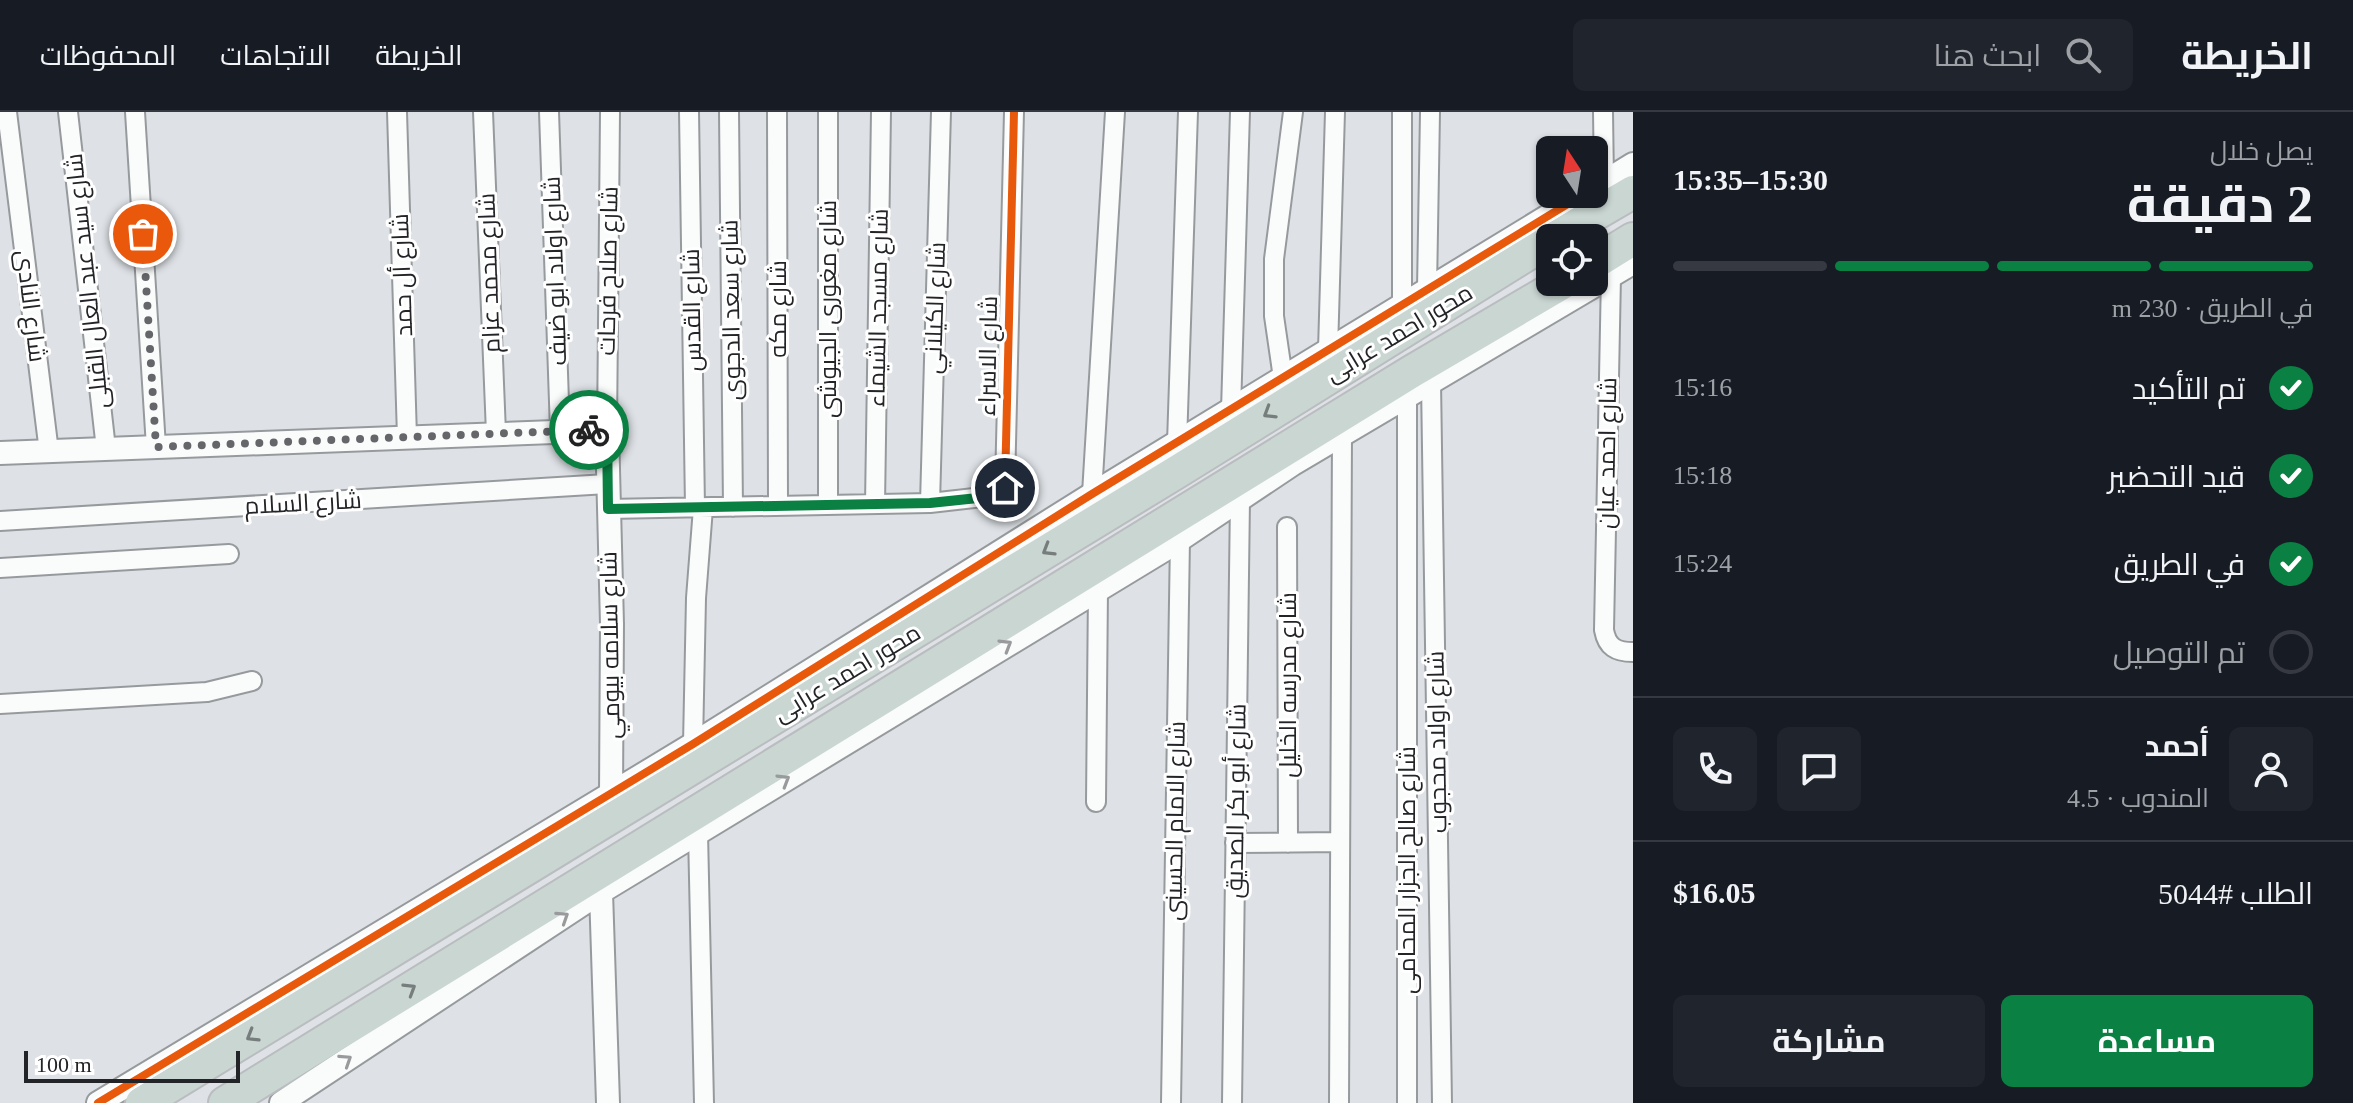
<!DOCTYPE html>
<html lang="ar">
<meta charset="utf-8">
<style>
:root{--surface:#171b24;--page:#20242c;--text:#f1f3f6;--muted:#9ea1a6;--line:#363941;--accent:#0b8043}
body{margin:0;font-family:"Times New Roman",Cairo,serif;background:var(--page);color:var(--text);direction:rtl;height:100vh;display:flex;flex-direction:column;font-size:30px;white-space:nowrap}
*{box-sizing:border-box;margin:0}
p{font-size:26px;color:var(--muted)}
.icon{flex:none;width:44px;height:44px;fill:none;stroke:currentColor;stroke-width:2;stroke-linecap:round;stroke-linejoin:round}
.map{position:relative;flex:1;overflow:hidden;direction:ltr}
.drawer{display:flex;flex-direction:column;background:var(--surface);width:720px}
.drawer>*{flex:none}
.needle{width:52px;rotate:348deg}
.tools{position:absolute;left:1536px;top:24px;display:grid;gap:16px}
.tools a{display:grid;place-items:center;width:72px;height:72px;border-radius:12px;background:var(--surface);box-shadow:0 2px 6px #0004;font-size:40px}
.scale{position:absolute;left:24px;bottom:20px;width:216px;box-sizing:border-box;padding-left:8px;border:4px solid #222427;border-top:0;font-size:22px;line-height:28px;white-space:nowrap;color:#222427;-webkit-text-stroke:6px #fff;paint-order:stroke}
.pin{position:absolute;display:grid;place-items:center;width:68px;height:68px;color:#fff;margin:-34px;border:4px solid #fff;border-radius:50%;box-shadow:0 2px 8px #0007}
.courier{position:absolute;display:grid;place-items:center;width:80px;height:80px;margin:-40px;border:6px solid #0b8043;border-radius:50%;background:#fff;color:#222;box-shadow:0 2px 10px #0007}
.head em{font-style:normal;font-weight:700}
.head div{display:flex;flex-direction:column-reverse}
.head{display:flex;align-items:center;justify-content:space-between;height:136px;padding:0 40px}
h1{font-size:52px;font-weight:700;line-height:60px}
.bar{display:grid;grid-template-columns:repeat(4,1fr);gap:12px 8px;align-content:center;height:96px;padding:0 40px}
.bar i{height:10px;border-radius:6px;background:var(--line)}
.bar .on{background:var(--accent)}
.bar p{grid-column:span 4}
.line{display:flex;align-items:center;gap:20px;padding:0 40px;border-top:2px solid var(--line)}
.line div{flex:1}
.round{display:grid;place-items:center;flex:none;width:84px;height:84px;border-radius:12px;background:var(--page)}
ol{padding:0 40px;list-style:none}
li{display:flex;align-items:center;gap:24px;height:88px}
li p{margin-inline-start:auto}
li .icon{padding:8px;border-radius:50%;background:var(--accent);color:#fff;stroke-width:4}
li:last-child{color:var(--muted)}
li i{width:44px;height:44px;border:4px solid var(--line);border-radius:50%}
.primary-button{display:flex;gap:16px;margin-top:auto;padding:16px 40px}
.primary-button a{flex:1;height:92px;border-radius:12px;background:var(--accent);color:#fff;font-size:32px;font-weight:700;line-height:92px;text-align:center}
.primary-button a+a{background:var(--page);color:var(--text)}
header{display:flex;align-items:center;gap:48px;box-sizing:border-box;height:112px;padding:0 40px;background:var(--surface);border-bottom:2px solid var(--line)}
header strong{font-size:38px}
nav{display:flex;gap:44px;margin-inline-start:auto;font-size:28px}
.search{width:560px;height:72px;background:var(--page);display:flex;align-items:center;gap:20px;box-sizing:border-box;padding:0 28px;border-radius:12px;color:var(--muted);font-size:30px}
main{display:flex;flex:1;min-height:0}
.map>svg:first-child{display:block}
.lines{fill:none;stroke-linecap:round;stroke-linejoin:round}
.minor-casing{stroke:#979a9d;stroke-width:22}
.tertiary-casing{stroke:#979a9d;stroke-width:26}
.motorway-casing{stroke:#babcbf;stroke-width:36}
.minor{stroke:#fafbfb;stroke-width:18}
.tertiary{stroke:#fafbfb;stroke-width:22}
.motorway{stroke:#c9d6d2;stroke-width:32}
.cycleway-casing{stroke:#fff;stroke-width:13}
.cycleway{stroke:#e8590c;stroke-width:8}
.oneway{stroke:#767d7c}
.oneway2{stroke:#999a9c}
.done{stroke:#64666a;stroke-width:8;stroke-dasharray:0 14.4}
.route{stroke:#0b8043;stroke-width:10}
.labels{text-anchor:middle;stroke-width:6;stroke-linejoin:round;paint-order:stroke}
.street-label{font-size:24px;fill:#222427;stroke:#fff}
</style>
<header>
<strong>الخريطة</strong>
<div class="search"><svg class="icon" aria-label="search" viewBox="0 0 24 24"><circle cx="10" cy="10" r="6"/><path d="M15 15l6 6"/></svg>ابحث هنا</div>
<nav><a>الخريطة</a><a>الاتجاهات</a><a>المحفوظات</a></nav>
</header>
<main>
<section class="drawer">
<div class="head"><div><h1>2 دقيقة</h1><p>يصل خلال</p></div><em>15:30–15:35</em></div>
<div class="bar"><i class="on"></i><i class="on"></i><i class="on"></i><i></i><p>في الطريق · 230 m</p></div>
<ol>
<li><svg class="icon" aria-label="check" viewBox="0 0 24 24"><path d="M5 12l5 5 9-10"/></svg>تم التأكيد<p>15:16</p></li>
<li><svg class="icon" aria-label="check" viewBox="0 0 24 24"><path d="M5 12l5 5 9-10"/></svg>قيد التحضير<p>15:18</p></li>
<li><svg class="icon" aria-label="check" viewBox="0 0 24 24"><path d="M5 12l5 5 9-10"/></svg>في الطريق<p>15:24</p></li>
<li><i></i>تم التوصيل</li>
</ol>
<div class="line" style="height:144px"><a class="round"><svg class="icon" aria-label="person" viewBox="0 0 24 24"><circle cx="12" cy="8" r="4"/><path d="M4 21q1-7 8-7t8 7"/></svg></a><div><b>أحمد</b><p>المندوب · 4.5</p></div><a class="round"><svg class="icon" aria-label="chat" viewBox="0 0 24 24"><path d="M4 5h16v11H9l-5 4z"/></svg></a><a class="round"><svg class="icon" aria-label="phone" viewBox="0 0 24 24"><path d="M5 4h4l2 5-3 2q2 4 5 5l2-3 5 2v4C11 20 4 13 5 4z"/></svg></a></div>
<div class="line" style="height:104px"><div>الطلب #5044</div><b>$16.05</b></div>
<div class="primary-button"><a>مساعدة</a><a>مشاركة</a></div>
</section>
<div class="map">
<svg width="1633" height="991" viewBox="0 0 1633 991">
<rect width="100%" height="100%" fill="#dee2e6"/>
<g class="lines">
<g class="minor-casing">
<path id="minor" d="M7 0 49 340
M68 0 106 337
M135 0 156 335
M397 0 407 325
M483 0 496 321
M549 0 560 319
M689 0 695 395
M729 0 733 395
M777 0 778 394
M1402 0V193
M1603 0 1604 70
M1611 164 1604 518C1607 535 1616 540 1633 540
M1427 177 1430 0
M1328 238 1335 0
M1283 266 1274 204V147L1293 0
M1431 270 1442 991
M1231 298 1240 0
M607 318 610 0
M1177 331 1188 0
M1092 382 1115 0
M930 391 941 0
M875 392 881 0
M828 393V0
M608 397 930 391 1001 383 1005 373 1014 0
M0 409 607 372
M1287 415 1288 731
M0 456 229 442
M0 592 207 580 252 569
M693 632 696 486 703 396
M1096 690 1098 477
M698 721 704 991
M1235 731 1340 730
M1171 991 1180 427
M1232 991 1240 387
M1339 991 1342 323
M1407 991V284"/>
</g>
<g class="tertiary-casing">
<path id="tertiary" d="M1594 76 1633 52
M0 341 607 318 612 512 611 683
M601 780 608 991
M98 991 693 632 1092 382 1584 82
M281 991 601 780 1166 437 1293 352 1633 151"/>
</g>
<g class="motorway-casing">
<path id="motorway" d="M1554 126 1633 80
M1594 151 1633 127
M142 991 1180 358 1550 128
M225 991 1411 260 1564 170"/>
</g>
<use href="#minor" class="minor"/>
<use href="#tertiary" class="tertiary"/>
<use href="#motorway" class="motorway"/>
<g class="cycleway-casing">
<path id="cycleway" d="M608 397 930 391 1001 383 1005 373 1014 0
M98 991 693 632 1092 382 1584 82"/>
</g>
<use href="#cycleway" class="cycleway"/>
</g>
<defs><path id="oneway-chevron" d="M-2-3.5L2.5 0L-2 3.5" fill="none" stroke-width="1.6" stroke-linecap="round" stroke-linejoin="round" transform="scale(2)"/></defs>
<g class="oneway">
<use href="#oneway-chevron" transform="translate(1269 301) rotate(148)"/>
<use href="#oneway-chevron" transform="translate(1048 438) rotate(149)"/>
<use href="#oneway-chevron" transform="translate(410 877) rotate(-32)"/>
<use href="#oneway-chevron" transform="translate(252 924) rotate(149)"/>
</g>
<g class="oneway2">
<use href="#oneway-chevron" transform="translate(1006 533) rotate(-31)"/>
<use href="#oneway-chevron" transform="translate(784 668) rotate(-31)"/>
<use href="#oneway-chevron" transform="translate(563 805) rotate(-33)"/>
<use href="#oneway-chevron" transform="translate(346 948) rotate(-33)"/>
</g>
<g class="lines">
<path class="done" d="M143 122 156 335 589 318"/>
<path class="route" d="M589 318H607L608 397 930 391 997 384 1005 376"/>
</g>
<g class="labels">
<g class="street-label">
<text transform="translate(555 159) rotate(-92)" y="8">شارع اولاد ابو ضيف</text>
<text transform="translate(608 159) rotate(-89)" y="8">شارع صلاح فرحات</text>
<text transform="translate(489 161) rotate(-92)" y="8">شارع محمد عزام</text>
<text transform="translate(402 163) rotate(-92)" y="8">شارع أل حمد</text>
<text transform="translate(87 169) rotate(-96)" y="8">شارع سيد عبد العال القبلى</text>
<text transform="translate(31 194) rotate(83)" y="8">شارع النادى</text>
<text transform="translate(878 196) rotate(-89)" y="8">شارع مسجد الشيماء</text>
<text transform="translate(935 196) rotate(-88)" y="8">شارع الكيلاني</text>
<text transform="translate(778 197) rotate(-90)" y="8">شارع مكه</text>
<text transform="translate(828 197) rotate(-90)" y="8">شارع مغورى الجيوشى</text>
<text transform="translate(692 198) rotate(-91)" y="8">شارع القدس</text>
<text transform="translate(731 198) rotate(-91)" y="8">شارع سعد الدجوى</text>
<text transform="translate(1399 221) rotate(-31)" y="8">محور احمد عرابى</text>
<text transform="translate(988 244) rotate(-89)" y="8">شارع الاسراء</text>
<text transform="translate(1607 341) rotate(-89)" y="8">شارع احمد عيان</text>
<text transform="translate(303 391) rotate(-3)" y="8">شارع السلام</text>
<text transform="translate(610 533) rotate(-91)" y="8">شارع سلامه بيومي</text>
<text transform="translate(847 561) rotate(-31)" y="8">محور احمد عرابى</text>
<text transform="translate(1288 573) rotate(-90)" y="8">شارع مدرسه الخليل</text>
<text transform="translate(1437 630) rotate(-91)" y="8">شارع اولاد محجوب</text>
<text transform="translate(1236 689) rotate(-89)" y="8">شارع أبو بكر الصديق</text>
<text transform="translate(1175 709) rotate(-89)" y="8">شارع الامام الحسينى</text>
<text transform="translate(1407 758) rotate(-90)" y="8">شارع صالح الجزار المحامى</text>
</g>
</g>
</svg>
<div class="tools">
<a><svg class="needle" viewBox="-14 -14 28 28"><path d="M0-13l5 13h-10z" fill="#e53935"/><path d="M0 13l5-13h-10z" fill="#9ea1a6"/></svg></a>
<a><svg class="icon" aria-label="locate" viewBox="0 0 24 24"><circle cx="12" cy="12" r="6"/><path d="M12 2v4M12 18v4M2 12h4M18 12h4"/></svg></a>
</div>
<div class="scale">100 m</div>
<div class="pin" style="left:143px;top:122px;background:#ea580c"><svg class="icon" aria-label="bag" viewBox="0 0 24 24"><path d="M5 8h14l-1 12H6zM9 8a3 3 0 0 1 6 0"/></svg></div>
<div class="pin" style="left:1005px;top:376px;background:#1f2937"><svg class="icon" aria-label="home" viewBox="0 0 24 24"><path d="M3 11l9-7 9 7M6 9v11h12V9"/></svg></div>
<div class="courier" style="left:589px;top:318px"><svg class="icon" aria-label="bike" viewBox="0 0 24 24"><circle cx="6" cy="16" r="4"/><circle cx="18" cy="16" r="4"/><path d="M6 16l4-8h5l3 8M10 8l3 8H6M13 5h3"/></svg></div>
</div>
</main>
